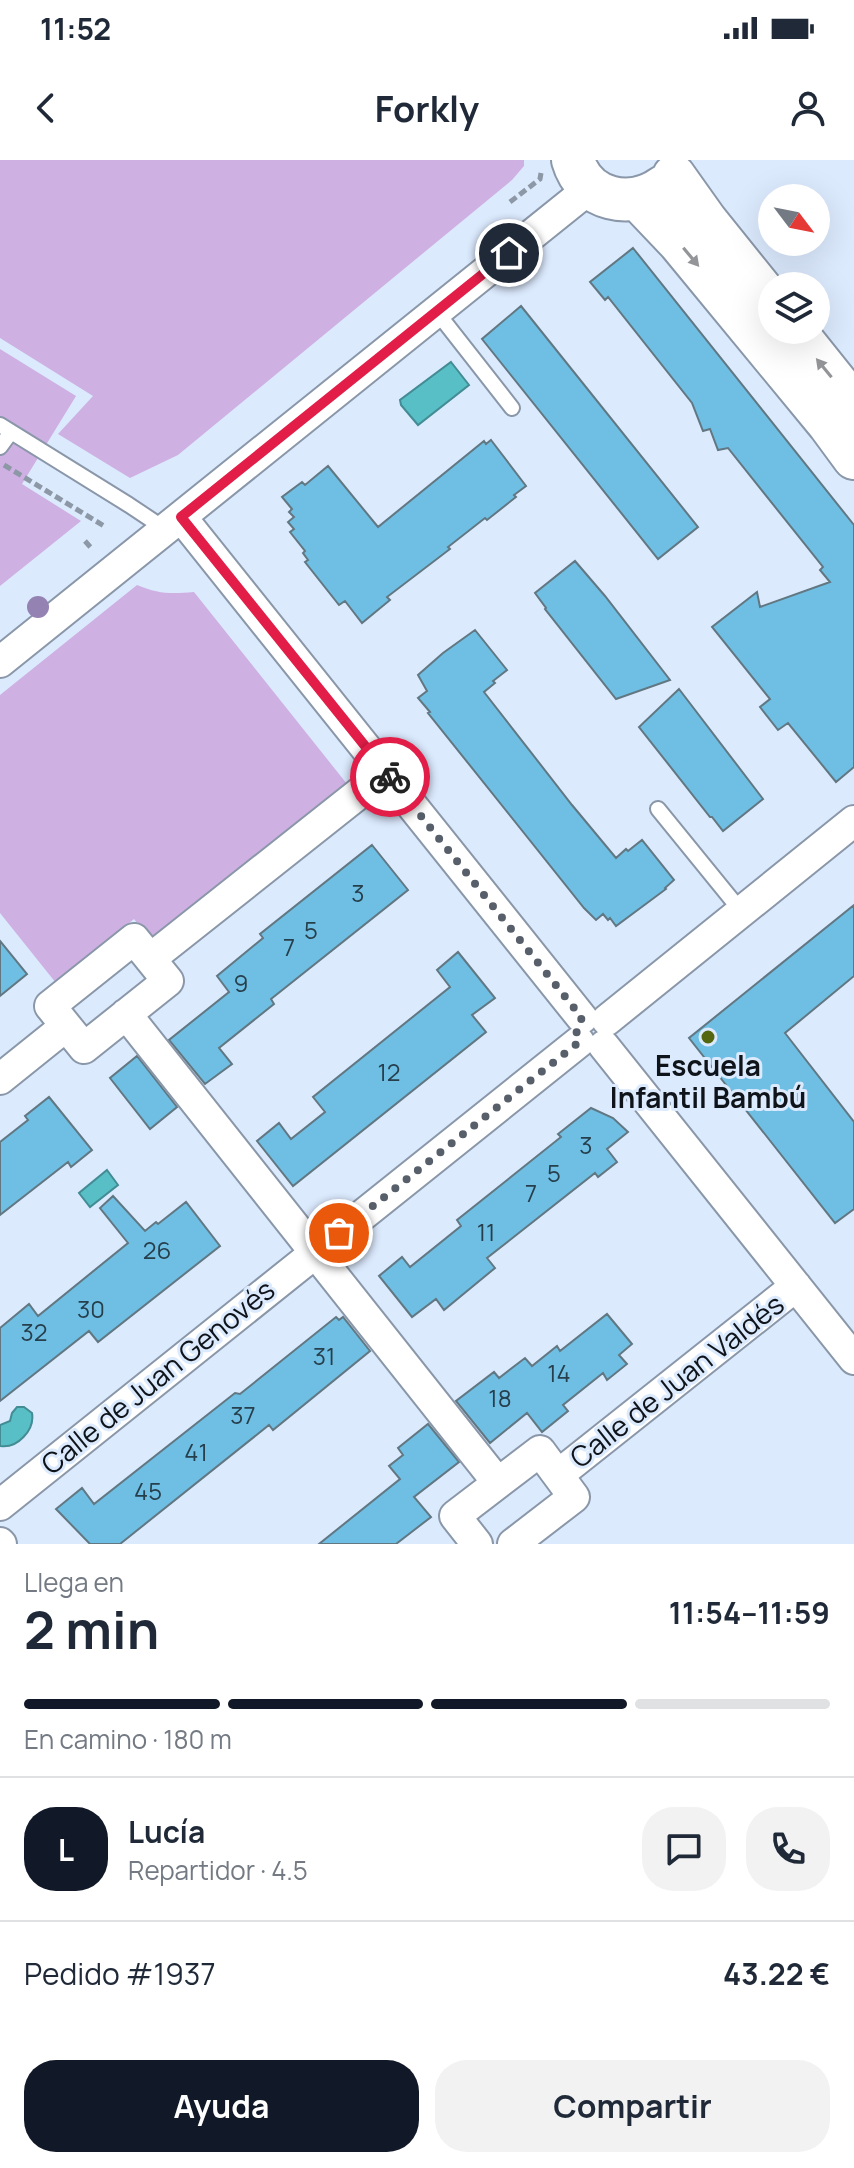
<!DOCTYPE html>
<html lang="es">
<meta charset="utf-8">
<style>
:root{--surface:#fff;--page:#f2f2f3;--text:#1f2937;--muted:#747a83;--line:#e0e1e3;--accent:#111827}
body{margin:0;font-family:Manrope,sans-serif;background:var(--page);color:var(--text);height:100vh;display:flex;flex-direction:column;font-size:30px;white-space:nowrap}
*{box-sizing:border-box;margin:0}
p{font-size:26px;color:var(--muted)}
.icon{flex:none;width:44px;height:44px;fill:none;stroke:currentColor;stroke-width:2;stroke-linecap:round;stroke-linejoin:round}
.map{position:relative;height:1384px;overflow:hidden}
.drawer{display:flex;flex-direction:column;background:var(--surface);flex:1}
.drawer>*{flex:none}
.needle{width:52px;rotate:122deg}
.tools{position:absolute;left:758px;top:24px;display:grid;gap:16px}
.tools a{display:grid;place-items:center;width:72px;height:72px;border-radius:50%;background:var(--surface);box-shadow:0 8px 32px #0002;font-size:40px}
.pin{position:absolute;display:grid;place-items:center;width:68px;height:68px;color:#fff;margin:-34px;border:4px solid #fff;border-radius:50%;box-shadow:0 2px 8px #0007}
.courier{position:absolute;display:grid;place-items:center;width:80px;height:80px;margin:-40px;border:6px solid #e11d48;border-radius:50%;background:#fff;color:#222;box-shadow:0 2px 10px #0007}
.head em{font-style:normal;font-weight:700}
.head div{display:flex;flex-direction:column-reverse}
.head{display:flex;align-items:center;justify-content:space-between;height:136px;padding:0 24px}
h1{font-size:52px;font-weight:700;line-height:60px}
.bar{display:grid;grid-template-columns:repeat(4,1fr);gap:12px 8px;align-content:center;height:96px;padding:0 24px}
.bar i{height:10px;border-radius:6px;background:var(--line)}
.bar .on{background:var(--accent)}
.bar p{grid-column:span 4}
.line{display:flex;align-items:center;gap:20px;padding:0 24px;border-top:2px solid var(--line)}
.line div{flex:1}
.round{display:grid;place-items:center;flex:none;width:84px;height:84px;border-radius:32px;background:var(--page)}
.action{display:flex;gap:16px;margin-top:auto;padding:16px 24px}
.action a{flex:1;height:92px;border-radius:32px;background:var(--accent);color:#fff;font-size:32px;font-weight:700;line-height:92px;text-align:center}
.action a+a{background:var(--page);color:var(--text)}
.status{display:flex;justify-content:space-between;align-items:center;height:56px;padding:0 40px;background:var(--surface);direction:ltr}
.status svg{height:22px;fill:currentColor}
header{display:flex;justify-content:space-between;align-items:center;height:104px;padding:0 24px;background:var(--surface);font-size:36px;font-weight:700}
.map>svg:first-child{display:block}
.green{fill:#ceb0e3}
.water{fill:#59bfc7;stroke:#438c93;stroke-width:2}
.building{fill:#6fbfe4;stroke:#617782;stroke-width:2}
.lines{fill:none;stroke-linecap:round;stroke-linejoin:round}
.lane-casing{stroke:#8a97a9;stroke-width:18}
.street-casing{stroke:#8a97a9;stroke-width:34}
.secondary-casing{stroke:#8a97a9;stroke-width:46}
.path{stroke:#8d98a6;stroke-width:5;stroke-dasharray:8 4;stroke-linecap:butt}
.lane{stroke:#fff;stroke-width:14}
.street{stroke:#fff;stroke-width:30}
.secondary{stroke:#fff;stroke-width:42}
.tree{fill:#9482b3}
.oneway{fill:#939598}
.done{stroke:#575f6a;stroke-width:8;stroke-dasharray:0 14.4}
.route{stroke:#e11d48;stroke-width:10}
.poi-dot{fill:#54660f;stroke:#dceafe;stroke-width:3}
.labels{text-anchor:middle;stroke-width:6;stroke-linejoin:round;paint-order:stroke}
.number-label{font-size:24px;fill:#273f4c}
.poi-label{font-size:28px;font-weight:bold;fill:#0f141a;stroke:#dceafe}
.street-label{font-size:28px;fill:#0f141a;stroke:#dceafe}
</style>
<div class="status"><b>11:52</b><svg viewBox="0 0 49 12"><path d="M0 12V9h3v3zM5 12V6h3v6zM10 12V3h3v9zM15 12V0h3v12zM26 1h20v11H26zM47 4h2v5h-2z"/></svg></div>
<header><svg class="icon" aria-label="back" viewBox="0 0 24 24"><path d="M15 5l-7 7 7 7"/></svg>Forkly<svg class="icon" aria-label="person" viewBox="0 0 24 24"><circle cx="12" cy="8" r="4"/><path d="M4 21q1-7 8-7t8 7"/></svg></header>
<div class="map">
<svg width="854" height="1384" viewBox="0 0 854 1384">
<rect width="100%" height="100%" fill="#dceafe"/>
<path class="green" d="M0 0H524V6L512 20 178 295 130 318 58 274 93 236 0 178Z
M0 189 76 236 22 324 81 361 0 426Z
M137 425C158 434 171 434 194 432L347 624 150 780 134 759 56 823 0 753V535Z"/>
<path class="water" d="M451 202 469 225 418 265 401 245 400 240Z
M107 1010 118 1025 90 1047 79 1033Z
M17 1247H24L32 1253C35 1270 17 1289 0 1286V1265L10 1261 12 1253Z"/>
<path class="building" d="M633 88 854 365V607L836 622 788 563 778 570 760 547 770 539 712 467 757 432 760 447 830 422 820 410 823 407 728 288 718 290 710 269 703 271 692 243 608 137 605 140 590 122Z
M521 146 698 367 658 399 482 179Z
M491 280 526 326 514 335 516 337 487 360 485 358 448 387 450 389 387 437 390 440 362 463 345 441 339 445 305 402 308 400 303 393 305 391 290 372 294 369 288 362 294 357 289 352 292 349 282 337 302 322 305 325 328 306 378 367 484 281 486 284Z
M575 401 605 436 670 520 616 539 545 449 546 448 535 433Z
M475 470 507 510 493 521 495 523 484 532 572 645 616 698 626 689 628 691 642 680 674 720 665 728 666 729 616 766 610 758 608 760 603 754 596 760 584 748 428 553 430 552 418 538 427 531 418 515 443 493Z
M679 529 763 639 723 671 712 657H710L639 567Z
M372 685 408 730 271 839 274 844 219 888 232 904 205 924 169 880 229 832 217 816 263 778 260 774Z
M854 745V816L785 873 854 962V1049L835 1063 689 878Z
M0 781 27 814 0 836Z
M458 792 495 838 472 855 486 872 293 1026 257 981 279 963 291 979 325 952 313 937 450 827 437 810Z
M137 896 177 947 150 969 110 918Z
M49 937 92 990 71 1007 68 1002 0 1055V982L28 960 25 956Z
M591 948 613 958 628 972 607 989 617 1002 598 1017 595 1013 487 1098 495 1108 444 1150 436 1139 412 1157 379 1116 402 1097 410 1107 461 1066 457 1060 561 977 558 974Z
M113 1036 145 1071 156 1062 158 1064 186 1042 220 1086 98 1182 89 1171 0 1241V1168L29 1144 38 1156 128 1083 100 1048Z
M607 1154 632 1184 619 1195 627 1204 607 1220 603 1213 563 1245 568 1251 542 1272 527 1253 490 1283 456 1241 494 1212 499 1218 525 1198 532 1206 557 1186 560 1191Z
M336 1157 339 1160 343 1157 370 1191 273 1270 269 1265 120 1384H90L56 1349 82 1328 94 1344 235 1233 240 1234Z
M428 1264 459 1302 414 1337 431 1357 396 1384H319L400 1319 389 1306 403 1295 398 1288Z"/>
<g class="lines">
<g class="lane-casing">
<path id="lane" d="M436 151 512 248
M0 265 129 345 153 361 161 373
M0 287 11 272
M658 649 741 751"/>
</g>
<g class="street-casing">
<path id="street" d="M181 357 582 858
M0 502 590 28
M134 779 168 821 84 888 50 846Z
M150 799 386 612
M126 854 498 1323
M607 860 854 661
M604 886 854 1199
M0 919 66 866
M558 1315 796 1126
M0 1345 579 882
M0 1383 1 1384
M477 1384 455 1356 540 1291 574 1337 513 1384"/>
</g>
<g class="secondary-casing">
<path id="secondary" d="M573 0C585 41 631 50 663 27
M674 16 706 61 772 143
M639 40 679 82 829 264 854 298
M794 170 854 245"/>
</g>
<path class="path" d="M510 42 540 19 541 13
M4 305 104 366
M85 381 93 390"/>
<use href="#lane" class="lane"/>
<use href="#street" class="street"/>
<use href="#secondary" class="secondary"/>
</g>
<circle class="tree" cx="38" cy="447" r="11"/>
<defs><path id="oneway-solid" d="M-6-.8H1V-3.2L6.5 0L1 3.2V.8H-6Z" transform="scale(2)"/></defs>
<g class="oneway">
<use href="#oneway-solid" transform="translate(691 97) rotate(50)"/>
<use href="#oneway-solid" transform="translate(824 208) rotate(-129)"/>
</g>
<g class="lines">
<path class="done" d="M339 1073 579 882C575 872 576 866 582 858L390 617"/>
<path class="route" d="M390 617 181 357 509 93"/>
</g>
<circle class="poi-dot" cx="708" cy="877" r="8"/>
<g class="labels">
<g class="number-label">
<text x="358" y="742">3</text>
<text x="311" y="779">5</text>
<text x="289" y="796">7</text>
<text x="241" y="832">9</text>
<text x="389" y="921">12</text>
<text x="586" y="994">3</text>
<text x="554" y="1022">5</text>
<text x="531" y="1042">7</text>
<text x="486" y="1081">11</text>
<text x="157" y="1099">26</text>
<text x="91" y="1158">30</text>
<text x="34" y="1181">32</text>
<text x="324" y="1205">31</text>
<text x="559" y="1222">14</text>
<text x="500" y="1247">18</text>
<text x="243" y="1264">37</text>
<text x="196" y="1301">41</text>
<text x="148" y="1340">45</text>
</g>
<g class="poi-label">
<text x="708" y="916">Escuela<tspan x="708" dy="32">Infantil Bambú</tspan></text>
</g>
<g class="street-label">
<text transform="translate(158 1217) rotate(-39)" y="10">Calle de Juan Genovés</text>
<text transform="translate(677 1221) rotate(-38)" y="10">Calle de Juan Valdés</text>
</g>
</g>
</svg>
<div class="tools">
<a><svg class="needle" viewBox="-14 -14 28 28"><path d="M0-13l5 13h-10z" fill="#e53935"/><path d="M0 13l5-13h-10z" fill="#747a83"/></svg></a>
<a><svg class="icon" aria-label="layers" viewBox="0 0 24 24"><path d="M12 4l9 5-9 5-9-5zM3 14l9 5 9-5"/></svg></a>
</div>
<div class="pin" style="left:339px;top:1073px;background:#ea580c"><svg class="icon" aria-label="bag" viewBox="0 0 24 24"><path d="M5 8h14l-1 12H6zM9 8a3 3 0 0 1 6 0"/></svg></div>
<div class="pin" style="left:509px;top:93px;background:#1f2937"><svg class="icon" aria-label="home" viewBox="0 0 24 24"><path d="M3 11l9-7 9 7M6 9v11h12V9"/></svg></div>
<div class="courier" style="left:390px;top:617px"><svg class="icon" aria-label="bike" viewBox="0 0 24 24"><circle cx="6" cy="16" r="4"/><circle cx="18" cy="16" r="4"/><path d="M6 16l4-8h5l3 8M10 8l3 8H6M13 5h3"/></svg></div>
</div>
<section class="drawer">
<div class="head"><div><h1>2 min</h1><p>Llega en</p></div><em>11:54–11:59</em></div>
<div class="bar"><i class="on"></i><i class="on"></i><i class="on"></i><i></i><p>En camino · 180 m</p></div>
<div class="line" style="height:144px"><b class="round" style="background:var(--accent);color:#fff">L</b><div><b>Lucía</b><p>Repartidor · 4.5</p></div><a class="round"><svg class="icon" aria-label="chat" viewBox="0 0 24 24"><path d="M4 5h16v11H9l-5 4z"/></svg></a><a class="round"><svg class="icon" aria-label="phone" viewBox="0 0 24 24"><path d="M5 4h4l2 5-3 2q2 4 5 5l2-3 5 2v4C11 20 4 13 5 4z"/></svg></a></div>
<div class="line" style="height:104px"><div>Pedido #1937</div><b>43.22 €</b></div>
<div class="action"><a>Ayuda</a><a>Compartir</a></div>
</section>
